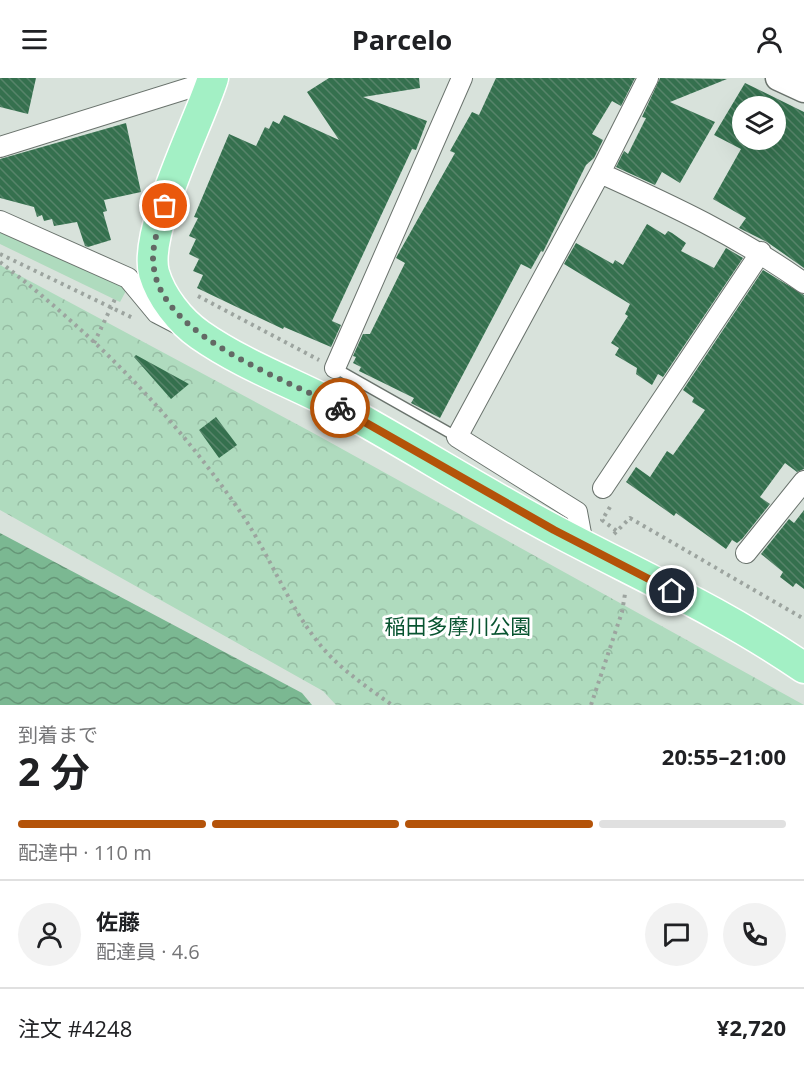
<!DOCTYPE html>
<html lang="ja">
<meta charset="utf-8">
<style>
:root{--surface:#fff;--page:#f2f2f2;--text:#202124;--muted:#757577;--line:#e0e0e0;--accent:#b45309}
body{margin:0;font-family:"Open Sans","Noto Sans JP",sans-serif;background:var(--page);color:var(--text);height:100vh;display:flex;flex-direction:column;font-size:22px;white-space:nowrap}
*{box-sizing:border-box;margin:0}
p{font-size:20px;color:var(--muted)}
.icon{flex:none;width:33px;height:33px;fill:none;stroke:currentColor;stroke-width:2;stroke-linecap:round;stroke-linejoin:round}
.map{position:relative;height:627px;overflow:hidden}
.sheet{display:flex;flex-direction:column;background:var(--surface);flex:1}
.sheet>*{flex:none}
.buttons{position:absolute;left:732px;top:18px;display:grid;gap:12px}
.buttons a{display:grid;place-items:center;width:54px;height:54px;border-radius:50%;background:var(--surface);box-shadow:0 6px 24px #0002;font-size:30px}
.pin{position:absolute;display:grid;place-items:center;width:51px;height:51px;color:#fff;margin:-26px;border:3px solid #fff;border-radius:50%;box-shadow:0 2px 6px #0007}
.courier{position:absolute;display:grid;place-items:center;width:60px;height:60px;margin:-30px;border:4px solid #b45309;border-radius:50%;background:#fff;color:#222;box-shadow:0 2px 8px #0007}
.overview em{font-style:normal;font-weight:700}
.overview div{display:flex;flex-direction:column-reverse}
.overview{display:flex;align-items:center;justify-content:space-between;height:102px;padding:0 18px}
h1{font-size:39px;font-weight:700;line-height:45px}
.bar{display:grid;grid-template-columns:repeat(4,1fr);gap:9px 6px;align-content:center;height:72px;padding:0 18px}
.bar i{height:8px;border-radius:4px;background:var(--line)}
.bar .selected{background:var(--accent)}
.bar p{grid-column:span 4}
.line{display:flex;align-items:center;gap:15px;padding:0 18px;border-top:2px solid var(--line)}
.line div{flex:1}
.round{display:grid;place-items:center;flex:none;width:63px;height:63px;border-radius:32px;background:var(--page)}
header{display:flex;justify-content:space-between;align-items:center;height:78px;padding:0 18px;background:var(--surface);font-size:27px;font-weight:700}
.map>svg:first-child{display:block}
.green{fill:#afdbbe}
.forest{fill:url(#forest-crowns)}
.water{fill:url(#water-waves)}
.building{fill:url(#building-back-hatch);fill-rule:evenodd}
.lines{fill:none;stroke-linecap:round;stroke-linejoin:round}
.service-casing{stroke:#6a736d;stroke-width:12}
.minor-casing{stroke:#6a736d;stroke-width:22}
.tertiary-casing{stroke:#6a736d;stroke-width:27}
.primary-casing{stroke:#fff;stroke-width:33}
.path{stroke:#9ca49f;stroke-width:4;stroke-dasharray:3 4.5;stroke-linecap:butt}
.service{stroke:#fff;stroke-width:9}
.minor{stroke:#fff;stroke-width:20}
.tertiary{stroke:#fff;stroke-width:24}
.primary{stroke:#a3f0c5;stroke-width:30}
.done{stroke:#636965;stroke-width:6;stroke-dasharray:0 10.8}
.route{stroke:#b45309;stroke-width:8}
.labels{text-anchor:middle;stroke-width:6;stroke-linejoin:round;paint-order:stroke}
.park-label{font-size:21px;fill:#085430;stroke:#fff}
</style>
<header><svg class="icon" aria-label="menu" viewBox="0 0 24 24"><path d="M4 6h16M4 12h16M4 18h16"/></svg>Parcelo<svg class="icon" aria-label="person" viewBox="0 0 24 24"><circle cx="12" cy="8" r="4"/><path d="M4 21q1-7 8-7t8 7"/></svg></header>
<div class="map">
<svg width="804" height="627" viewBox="0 0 804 627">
<defs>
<pattern id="forest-crowns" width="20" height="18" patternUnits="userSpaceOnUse" patternTransform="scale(1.5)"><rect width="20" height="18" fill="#afdbbe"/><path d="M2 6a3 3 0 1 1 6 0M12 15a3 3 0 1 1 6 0" fill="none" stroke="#96bca3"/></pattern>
<pattern id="water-waves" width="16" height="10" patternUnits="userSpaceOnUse" patternTransform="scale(1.5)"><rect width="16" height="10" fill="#7bb892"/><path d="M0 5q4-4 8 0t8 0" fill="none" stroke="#659677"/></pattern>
<pattern id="building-back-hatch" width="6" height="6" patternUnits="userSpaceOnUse" patternTransform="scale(1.5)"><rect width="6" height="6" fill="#35704e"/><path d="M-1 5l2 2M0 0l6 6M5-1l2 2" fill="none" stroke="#57846a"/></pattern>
</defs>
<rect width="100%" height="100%" fill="#d8e2db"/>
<path class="green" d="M0 153 128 209 120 224 0 166Z"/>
<path class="forest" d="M0 187 315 356 804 627H336L323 613 0 432Z"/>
<path class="water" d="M0 455 302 615 312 627H0Z"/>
<path class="building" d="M0 0H36L28 36 0 29Z
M329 0H419L420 10 363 19 427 43 416 72 412 71 332 243 341 247 331 269 284 249 283 251 197 210 203 197 193 193 199 181 189 176 196 161 189 158 198 140 194 139 229 56 256 68 265 49 269 51 273 43 279 46 284 37 339 62 307 14Z
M496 0H635L621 28 612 23 592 56 603 62 594 80 586 87 543 174 541 173 531 191 521 186 440 340 411 325 414 320 359 293 361 289 353 285 356 279 353 278 363 256H370L405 185 396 180 455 75 450 73 472 34 479 37Z
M660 0 727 1 670 24 715 44 680 105 662 94 655 107 616 89 624 73 628 76 646 40 642 39Z
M745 5 804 34V190L767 164 739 150 746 140 713 121 741 71 714 57ZM742 28H776V62H742Z
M126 45 141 114 104 122 107 133 103 134 111 162 88 169 85 168 77 144 54 148 52 141 44 143 42 137 37 139 34 129 0 120V81Z
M647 146 665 157 668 153 672 155 686 165 681 173 714 190 726 170 743 180 663 299 658 296 652 307 636 296 637 290 615 277 619 270 611 265 628 238 625 236 630 226 564 186 576 165 613 186 615 182 623 187Z
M763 192 804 217V391L797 394 785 385 760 419 770 426 742 461 737 465 732 462 726 471 676 435 674 438 626 404 636 389 650 399 667 373 673 377 705 332 692 324 694 320 683 312Z
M136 277 189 306 171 321 134 279Z
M216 339 237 367 219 380 199 352Z
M804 432V511L796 505 793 509 780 499 783 494 761 476 789 441 794 445Z"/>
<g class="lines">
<g class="service-casing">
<path id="service" d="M335 290 457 359"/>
</g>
<g class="minor-casing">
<path id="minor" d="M0 69 218 1
M600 95C671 127 740 159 804 205
M0 143 128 200 157 235 180 247
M335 290 462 0
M603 410 761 174
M587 468 582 461 577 434 457 359 600 95 648 0
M746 475 804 403"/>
</g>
<g class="tertiary-casing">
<path id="tertiary" d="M778 0 804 12"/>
</g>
<g class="primary-casing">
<path id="primary" d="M213 0C199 45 143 153 154 195 161 219 180 243 200 257 243 287 293 305 339 329 412 369 482 414 556 453 639 497 726 536 804 590"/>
</g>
<path class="path" d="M0 176 133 240
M0 184C93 256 172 335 239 432 272 479 291 538 331 579 349 597 371 612 392 627
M198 218 319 282
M94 265 116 219
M610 429 602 442 618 454
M614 456 630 440 804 541
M591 627 622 534 625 516"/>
<use href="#service" class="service"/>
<use href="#minor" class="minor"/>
<use href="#tertiary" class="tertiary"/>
<use href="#primary" class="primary"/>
</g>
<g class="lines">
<path class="done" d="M165 128C159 148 150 171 154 191 164 260 286 301 340 330"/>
<path class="route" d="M340 330 554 452 672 513"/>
</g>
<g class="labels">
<g class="park-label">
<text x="458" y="556">稲田多摩川公園</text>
</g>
</g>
</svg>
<div class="buttons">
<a><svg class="icon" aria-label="layers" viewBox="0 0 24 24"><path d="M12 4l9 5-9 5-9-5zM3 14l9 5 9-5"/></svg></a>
</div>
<div class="pin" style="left:165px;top:128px;background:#ea580c"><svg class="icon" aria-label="bag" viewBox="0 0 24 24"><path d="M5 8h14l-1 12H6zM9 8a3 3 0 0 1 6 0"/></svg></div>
<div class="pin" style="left:672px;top:513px;background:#1f2937"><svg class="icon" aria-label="home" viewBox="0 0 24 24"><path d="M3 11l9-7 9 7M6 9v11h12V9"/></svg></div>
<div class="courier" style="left:340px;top:330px"><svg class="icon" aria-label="bike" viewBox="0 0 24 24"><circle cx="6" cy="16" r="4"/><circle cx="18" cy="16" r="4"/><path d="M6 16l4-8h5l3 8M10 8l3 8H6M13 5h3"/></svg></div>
</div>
<section class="sheet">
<div class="overview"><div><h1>2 分</h1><p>到着まで</p></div><em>20:55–21:00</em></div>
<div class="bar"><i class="selected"></i><i class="selected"></i><i class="selected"></i><i></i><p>配達中 · 110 m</p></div>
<div class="line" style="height:108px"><a class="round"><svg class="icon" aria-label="person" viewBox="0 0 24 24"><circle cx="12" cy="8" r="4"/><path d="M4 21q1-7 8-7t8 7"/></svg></a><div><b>佐藤</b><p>配達員 · 4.6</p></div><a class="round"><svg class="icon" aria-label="chat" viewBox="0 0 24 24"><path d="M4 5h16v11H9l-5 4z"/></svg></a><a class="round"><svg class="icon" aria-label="phone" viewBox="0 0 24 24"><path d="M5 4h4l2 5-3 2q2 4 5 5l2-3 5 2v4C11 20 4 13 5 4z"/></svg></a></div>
<div class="line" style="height:78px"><div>注文 #4248</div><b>¥2,720</b></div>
</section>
